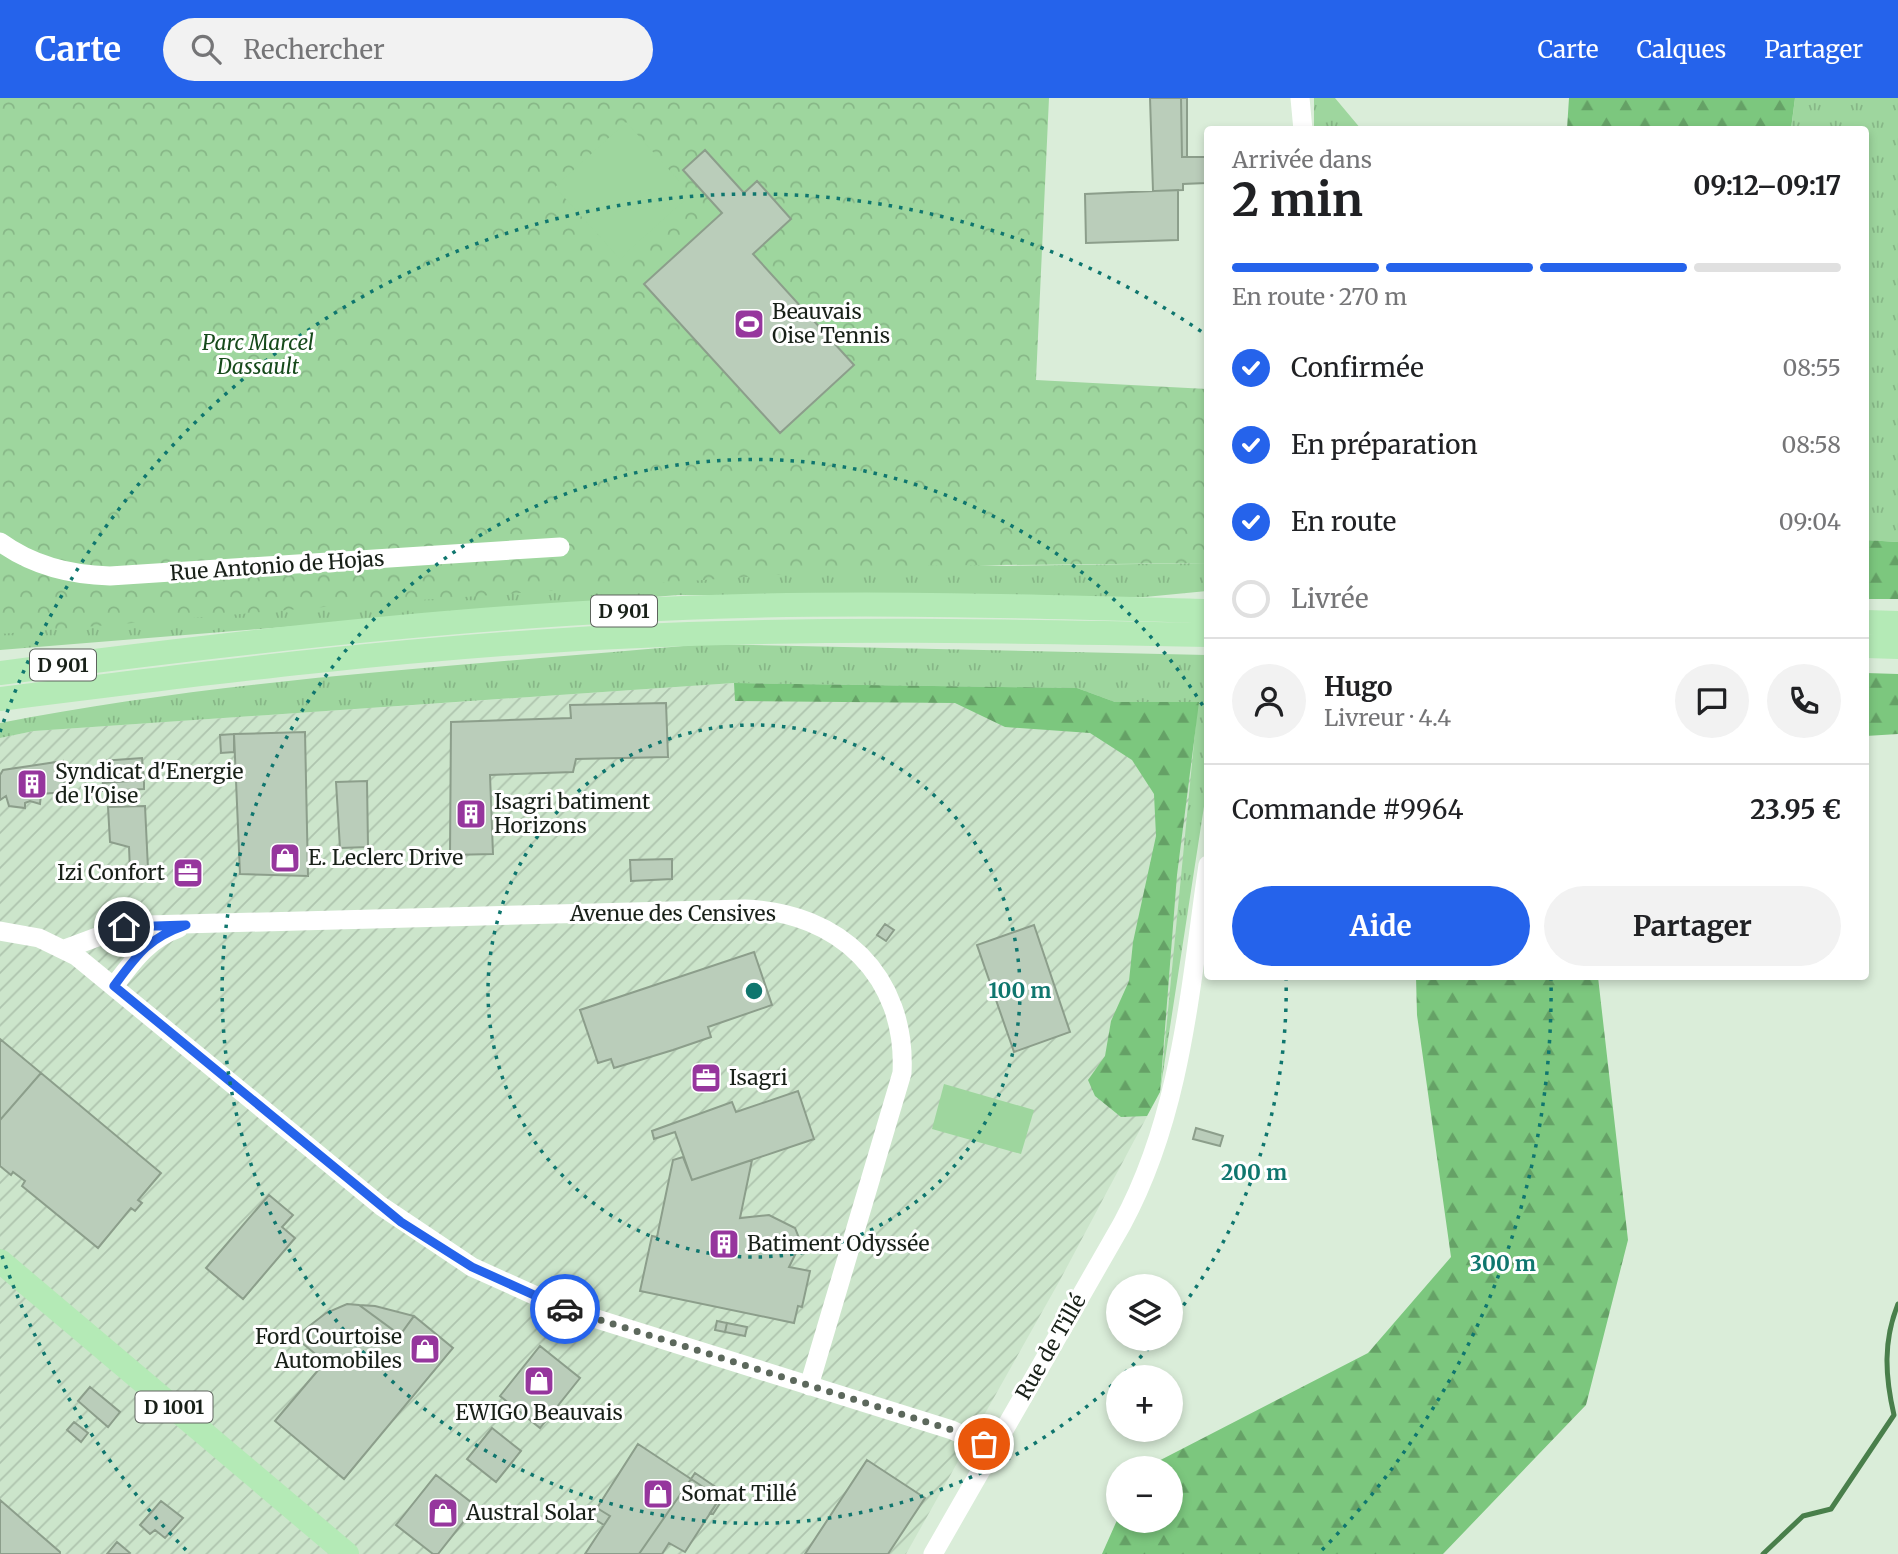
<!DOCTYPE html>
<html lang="fr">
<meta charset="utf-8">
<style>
:root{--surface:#fff;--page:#f2f2f2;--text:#202124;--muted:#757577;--line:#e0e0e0;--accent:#2563eb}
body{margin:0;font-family:Merriweather,serif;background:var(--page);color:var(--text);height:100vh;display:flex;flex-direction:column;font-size:26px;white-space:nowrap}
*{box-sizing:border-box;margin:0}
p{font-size:23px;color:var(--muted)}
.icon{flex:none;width:38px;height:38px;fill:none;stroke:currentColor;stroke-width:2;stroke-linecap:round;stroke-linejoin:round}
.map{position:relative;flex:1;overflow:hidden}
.details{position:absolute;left:1204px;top:28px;width:665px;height:854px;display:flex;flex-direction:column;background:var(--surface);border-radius:7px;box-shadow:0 4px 10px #0003}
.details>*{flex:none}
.buttons{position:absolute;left:1106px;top:1176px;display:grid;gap:14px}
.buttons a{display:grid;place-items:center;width:77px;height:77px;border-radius:50%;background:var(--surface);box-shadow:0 4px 10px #0003;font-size:35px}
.pin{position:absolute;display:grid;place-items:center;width:60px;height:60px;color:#fff;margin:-30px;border:4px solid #fff;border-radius:50%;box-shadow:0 2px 7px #0007}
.courier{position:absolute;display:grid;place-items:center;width:70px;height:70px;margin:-35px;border:5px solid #2563eb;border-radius:50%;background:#fff;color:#222;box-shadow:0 2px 9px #0007}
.head em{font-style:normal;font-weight:700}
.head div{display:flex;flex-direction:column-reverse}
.head{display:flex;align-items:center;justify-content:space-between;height:119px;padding:0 28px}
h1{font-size:46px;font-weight:700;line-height:52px}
.bar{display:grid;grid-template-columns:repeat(4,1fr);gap:10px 7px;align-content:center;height:84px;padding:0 28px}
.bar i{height:9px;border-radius:5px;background:var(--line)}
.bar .current{background:var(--accent)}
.bar p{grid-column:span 4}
.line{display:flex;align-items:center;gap:18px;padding:0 28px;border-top:2px solid var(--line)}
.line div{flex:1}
.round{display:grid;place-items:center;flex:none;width:74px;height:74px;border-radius:37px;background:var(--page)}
ol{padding:0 28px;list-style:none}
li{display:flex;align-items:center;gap:21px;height:77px}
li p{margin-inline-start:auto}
li .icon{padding:7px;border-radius:50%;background:var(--accent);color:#fff;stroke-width:4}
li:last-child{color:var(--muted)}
li i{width:38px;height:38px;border:4px solid var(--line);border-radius:50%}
.button{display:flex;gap:14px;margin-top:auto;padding:14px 28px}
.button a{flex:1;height:80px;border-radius:42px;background:var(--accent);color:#fff;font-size:28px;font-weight:700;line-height:80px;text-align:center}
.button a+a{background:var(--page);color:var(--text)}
header{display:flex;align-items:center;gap:42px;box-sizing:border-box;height:98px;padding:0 35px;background:var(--accent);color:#fff}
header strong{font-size:33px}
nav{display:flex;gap:38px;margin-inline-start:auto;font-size:24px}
.search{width:490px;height:63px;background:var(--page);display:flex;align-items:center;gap:18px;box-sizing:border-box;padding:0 24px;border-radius:38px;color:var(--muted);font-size:26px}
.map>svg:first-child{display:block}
.industrial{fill:url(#industrial-furrows)}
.grass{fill:url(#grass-tufts)}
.forest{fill:url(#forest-firs)}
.park{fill:url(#park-crowns)}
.garden{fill:#9ed69e}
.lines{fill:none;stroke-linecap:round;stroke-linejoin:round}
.stream{stroke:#497f4b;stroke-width:5}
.building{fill:#bacdba;stroke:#8c9e8b;stroke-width:2}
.minor{stroke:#fff;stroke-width:19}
.major{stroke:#b4eab6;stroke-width:24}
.done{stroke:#5c685c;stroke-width:7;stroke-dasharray:0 12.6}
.route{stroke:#2563eb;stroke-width:9}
.ring{fill:none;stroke:#0f766e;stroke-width:3.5;stroke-dasharray:3.5 7}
.labels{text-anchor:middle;stroke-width:6;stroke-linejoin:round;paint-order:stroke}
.shield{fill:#fff;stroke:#5d635d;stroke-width:2}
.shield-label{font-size:19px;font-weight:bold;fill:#182018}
.poi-label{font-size:21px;fill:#182018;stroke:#fff;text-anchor:start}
.park-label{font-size:21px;font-style:italic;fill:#164a1b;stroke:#fff}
.street-label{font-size:21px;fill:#182018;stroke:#fff}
.centre{fill:#0f766e;stroke:#fff;stroke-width:3.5}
.ring-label{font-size:21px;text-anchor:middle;font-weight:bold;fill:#0f766e;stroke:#fff;stroke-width:6;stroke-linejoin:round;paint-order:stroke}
</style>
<header>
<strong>Carte</strong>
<div class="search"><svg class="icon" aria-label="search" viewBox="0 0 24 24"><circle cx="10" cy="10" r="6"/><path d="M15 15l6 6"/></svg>Rechercher</div>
<nav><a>Carte</a><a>Calques</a><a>Partager</a></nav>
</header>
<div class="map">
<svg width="1898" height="1456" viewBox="0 0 1898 1456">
<defs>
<pattern id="industrial-furrows" width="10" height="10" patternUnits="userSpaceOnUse" patternTransform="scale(1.75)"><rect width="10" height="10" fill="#cce5cb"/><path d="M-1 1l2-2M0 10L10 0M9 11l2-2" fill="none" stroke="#aec4ae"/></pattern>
<pattern id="grass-tufts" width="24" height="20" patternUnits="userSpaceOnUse" patternTransform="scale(1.75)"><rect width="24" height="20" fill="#9ed69e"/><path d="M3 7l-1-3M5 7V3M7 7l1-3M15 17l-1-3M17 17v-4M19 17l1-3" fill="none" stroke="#87b787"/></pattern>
<pattern id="forest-firs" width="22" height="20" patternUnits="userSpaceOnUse" patternTransform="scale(1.75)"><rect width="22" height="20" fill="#7cc77e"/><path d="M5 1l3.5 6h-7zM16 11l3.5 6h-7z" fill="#65a166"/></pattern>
<pattern id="park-crowns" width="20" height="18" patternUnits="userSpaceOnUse" patternTransform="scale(1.75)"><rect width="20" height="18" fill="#9ed69e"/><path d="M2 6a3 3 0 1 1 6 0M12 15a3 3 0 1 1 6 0" fill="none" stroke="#87b787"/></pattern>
</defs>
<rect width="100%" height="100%" fill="#daedd9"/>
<path class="industrial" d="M779 582 1200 593 1160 994 1060 1182 906 1456H0V640L34 633Z"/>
<path class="grass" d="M1314 0H1335L1361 31H1314Z
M1795 0H1898V444L1866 442V32H1791Z
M837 462 1007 468 1208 465 1207 493 1145 499 678 497 0 552V524Z
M706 546 1207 557V689L1160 994 1198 604H1115L1077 590 734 585 34 633 0 640V625C230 580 473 567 706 546Z"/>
<path class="forest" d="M1569 0H1795L1791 31H1567Z
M1866 442 1898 444V501H1866Z
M1866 575 1898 576V636L1866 638Z
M734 585 1077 590 1115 604H1199L1177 777 1160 994 1147 1018 1121 1019 1095 998 1088 982 1105 958 1111 923 1129 883 1133 844 1156 738 1154 696 1132 662 1090 635 1005 629 955 605 735 603Z
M1416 879H1598L1628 1142 1586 1307 1443 1456H1102L1118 1420V1423H1171V1370H1145L1368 1255 1451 1159 1417 917Z"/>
<path class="park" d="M0 0H1049L1036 282 1207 291V465L903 468 336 508 0 536Z"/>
<path class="garden" d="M626 24 691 96 620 161 555 89Z
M944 986 1034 1012 1021 1056 932 1031Z"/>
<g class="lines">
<path class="stream" d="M1763 1456 1803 1418 1831 1411 1894 1317C1885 1278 1883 1243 1898 1206"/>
</g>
<path class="building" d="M1150 0H1181L1182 59H1206V85L1183 86V92L1153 93Z
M1181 0H1187V59H1182Z
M705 52 744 95 757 83 791 121 753 156 854 267 780 335 644 186 722 115 683 72Z
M1178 92V142L1086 145 1085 96Z
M666 605 668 659 576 661 573 674 490 677 493 756 450 757 451 624 571 620 570 607Z
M305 634 308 778 240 776 234 636Z
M234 636V654L221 655 220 637Z
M142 660 144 682 103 685 101 663Z
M63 663 65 694 41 696 40 706 30 703 25 705V710L9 708 6 698 0 702V677L3 672Z
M144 682V691L103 693V685Z
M367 683 368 749 340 750 336 684Z
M145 708 148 771 130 772 129 749 110 744 108 709Z
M672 761V781L631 783 630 762Z
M885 826 894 832 886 843 877 837Z
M1034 827 1070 934 1014 954 977 847Z
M754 854 772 907 708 929 711 939 673 952 614 970 611 961 598 965 580 912Z
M0 941 41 975 0 1022Z
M41 975 161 1075 138 1102 142 1105 135 1113 131 1110 98 1150 22 1088 25 1083 13 1074 11 1077 0 1068V1022Z
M798 993 814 1041 692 1082 675 1034 654 1041 652 1033 732 1004 736 1014Z
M1196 1030 1223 1038 1220 1048 1193 1041Z
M683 1059 692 1082 752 1062 740 1120 769 1117 795 1130 799 1140 798 1151 789 1169 810 1173 802 1209 798 1208 794 1225 640 1193 652 1138 657 1139 673 1062Z
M269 1097 293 1117 282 1129 295 1140 243 1201 206 1170Z
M347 1206 359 1207 400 1237 414 1218 453 1250 344 1381 275 1323 325 1264 295 1239 326 1215Z
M359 1207 375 1208 414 1218 400 1237Z
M717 1223 727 1225 725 1234 715 1232Z
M727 1225 747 1229 745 1238 725 1234Z
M540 1248 580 1280 540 1330 500 1298Z
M90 1289 120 1314 108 1329 78 1303Z
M74 1324 88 1335 81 1344 67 1332Z
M492 1330 521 1353 496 1384 467 1361Z
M638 1346 691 1381 639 1456H585L610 1418 597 1410Z
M867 1362 925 1400 888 1456H805Z
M695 1375 726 1396 713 1416 710 1415 720 1400 691 1381Z
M436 1377 476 1408 438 1456H433L396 1427Z
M691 1381 720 1400 685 1454 669 1445 662 1456H639Z
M0 1402 60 1454V1456H0Z
M161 1403 183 1420 165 1440 155 1432 150 1436 140 1427Z
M597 1410 610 1418 604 1427 591 1419Z
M117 1444 130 1455 129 1456H107Z"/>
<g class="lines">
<path class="minor" d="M1300 0 1303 32
M0 444C33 468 70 477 110 478L560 449
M0 833 39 840 76 858 381 1108 472 1169 565 1211 952 1332 993 1351
M65 851 124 829 147 827 745 811C839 814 907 878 902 975L809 1288
M114 888C133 863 148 841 179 830
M933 1456 1122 1126C1182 1015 1190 889 1208 767"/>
<path class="major" d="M1866 524 1898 525
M1866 548 1898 549
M0 575C248 543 495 514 745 508 899 504 1053 509 1208 513
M0 601C205 575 410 549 617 539 814 529 1011 533 1208 537
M0 1163 347 1456"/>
</g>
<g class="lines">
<path class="done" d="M565 1211 952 1332 984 1346"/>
<path class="route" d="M124 829 186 827C148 840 137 857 114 888L401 1124 472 1169 565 1211"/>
</g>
<g class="ring">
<circle cx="754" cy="893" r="266"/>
<path d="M1156 1242A532 532 0 1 1 1205 611M1286 879A532 532 0 0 1 1173 1221"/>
<path d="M186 1452A797 797 0 0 1 0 1152M0 634A797 797 0 0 1 1205 236M1551 879A797 797 0 0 1 1322 1452"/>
</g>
<defs>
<g id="stadium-square" transform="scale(1.575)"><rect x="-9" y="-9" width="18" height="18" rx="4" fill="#96369d" stroke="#fff"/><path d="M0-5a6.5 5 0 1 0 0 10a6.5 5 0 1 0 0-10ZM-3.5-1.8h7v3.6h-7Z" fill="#fff"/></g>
<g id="building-square" transform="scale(1.575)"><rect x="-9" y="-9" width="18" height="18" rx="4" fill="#96369d" stroke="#fff"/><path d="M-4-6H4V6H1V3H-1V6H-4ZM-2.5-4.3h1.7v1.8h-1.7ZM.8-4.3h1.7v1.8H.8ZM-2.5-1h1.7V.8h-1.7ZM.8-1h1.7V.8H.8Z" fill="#fff"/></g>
<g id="shop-square" transform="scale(1.575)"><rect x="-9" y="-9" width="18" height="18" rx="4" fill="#96369d" stroke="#fff"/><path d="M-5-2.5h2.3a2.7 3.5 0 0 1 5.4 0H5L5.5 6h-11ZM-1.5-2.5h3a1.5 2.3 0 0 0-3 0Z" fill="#fff"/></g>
<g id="office-square" transform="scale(1.575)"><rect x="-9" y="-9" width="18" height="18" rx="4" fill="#96369d" stroke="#fff"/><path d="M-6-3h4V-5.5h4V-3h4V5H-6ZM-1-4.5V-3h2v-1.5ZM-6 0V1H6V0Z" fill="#fff"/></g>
</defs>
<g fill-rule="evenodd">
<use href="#stadium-square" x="749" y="226"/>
<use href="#building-square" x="32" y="686"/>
<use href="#building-square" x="471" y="716"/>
<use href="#shop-square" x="285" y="760"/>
<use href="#office-square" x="188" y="775"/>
<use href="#office-square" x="706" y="980"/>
<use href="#building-square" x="724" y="1146"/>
<use href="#shop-square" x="425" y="1251"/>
<use href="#shop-square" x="539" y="1283"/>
<use href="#shop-square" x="658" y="1396"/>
<use href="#shop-square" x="443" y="1415"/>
</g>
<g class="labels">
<g class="shield">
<rect x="591" y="497.5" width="66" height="31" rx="5"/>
<rect x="30" y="551.5" width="66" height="31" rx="5"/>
<rect x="135.5" y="1293.5" width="77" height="31" rx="5"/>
</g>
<g class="shield-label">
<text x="624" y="520">D 901</text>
<text x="63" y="574">D 901</text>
<text x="174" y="1316">D 1001</text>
</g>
<g class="poi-label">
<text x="772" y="221">Beauvais<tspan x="772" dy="24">Oise Tennis</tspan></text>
<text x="55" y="681">Syndicat d'Energie<tspan x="55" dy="24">de l'Oise</tspan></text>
<text x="494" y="711">Isagri batiment<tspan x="494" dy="24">Horizons</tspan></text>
<text x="308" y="767">E. Leclerc Drive</text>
<text x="165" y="782" text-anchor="end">Izi Confort</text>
<text x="729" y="987">Isagri</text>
<text x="747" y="1153">Batiment Odyssée</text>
<text x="402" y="1246" text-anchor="end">Ford Courtoise<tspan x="402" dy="24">Automobiles</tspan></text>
<text x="539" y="1322" text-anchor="middle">EWIGO Beauvais</text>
<text x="681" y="1403">Somat Tillé</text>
<text x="466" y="1422">Austral Solar</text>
</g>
<g class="park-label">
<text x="258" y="252">Parc Marcel<tspan x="258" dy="24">Dassault</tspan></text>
</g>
<g class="street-label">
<text transform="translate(277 468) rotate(-4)" y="7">Rue Antonio de Hojas</text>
<text x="673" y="823">Avenue des Censives</text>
<text transform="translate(1051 1249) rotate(-60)" y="7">Rue de Tillé</text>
</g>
</g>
<circle cx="754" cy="893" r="10" class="centre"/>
<g class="ring-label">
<text x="1020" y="900">100 m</text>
<text x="1254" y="1082">200 m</text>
<text x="1503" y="1173">300 m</text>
</g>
</svg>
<div class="buttons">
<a><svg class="icon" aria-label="layers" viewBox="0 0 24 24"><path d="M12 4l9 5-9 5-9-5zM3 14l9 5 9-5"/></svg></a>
<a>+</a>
<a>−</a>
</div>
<div class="pin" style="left:984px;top:1346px;background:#ea580c"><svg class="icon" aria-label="bag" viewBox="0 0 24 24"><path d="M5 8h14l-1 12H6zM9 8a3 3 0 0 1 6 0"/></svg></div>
<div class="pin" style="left:124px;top:829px;background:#1f2937"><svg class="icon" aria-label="home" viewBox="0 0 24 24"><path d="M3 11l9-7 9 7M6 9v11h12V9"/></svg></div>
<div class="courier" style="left:565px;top:1211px"><svg class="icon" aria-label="car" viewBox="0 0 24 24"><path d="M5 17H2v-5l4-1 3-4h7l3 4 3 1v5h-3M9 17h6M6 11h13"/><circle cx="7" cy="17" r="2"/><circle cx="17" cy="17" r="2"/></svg></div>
<section class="details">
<div class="head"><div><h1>2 min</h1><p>Arrivée dans</p></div><em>09:12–09:17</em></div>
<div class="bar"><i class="current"></i><i class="current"></i><i class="current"></i><i></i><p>En route · 270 m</p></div>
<ol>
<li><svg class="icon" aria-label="check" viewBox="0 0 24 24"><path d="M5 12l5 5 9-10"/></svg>Confirmée<p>08:55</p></li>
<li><svg class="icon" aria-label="check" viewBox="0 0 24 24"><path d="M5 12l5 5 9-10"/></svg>En préparation<p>08:58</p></li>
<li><svg class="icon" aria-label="check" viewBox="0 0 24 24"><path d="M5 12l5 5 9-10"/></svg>En route<p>09:04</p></li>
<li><i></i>Livrée</li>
</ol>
<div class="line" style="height:126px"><a class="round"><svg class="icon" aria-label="person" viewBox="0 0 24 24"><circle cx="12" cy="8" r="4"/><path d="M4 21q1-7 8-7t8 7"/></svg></a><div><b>Hugo</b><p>Livreur · 4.4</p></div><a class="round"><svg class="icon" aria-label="chat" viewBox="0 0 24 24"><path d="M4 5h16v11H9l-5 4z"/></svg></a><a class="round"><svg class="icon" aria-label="phone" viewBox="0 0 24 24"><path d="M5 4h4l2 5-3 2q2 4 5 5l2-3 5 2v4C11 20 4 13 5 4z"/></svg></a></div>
<div class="line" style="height:91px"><div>Commande #9964</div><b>23.95 €</b></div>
<div class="button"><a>Aide</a><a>Partager</a></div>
</section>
</div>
